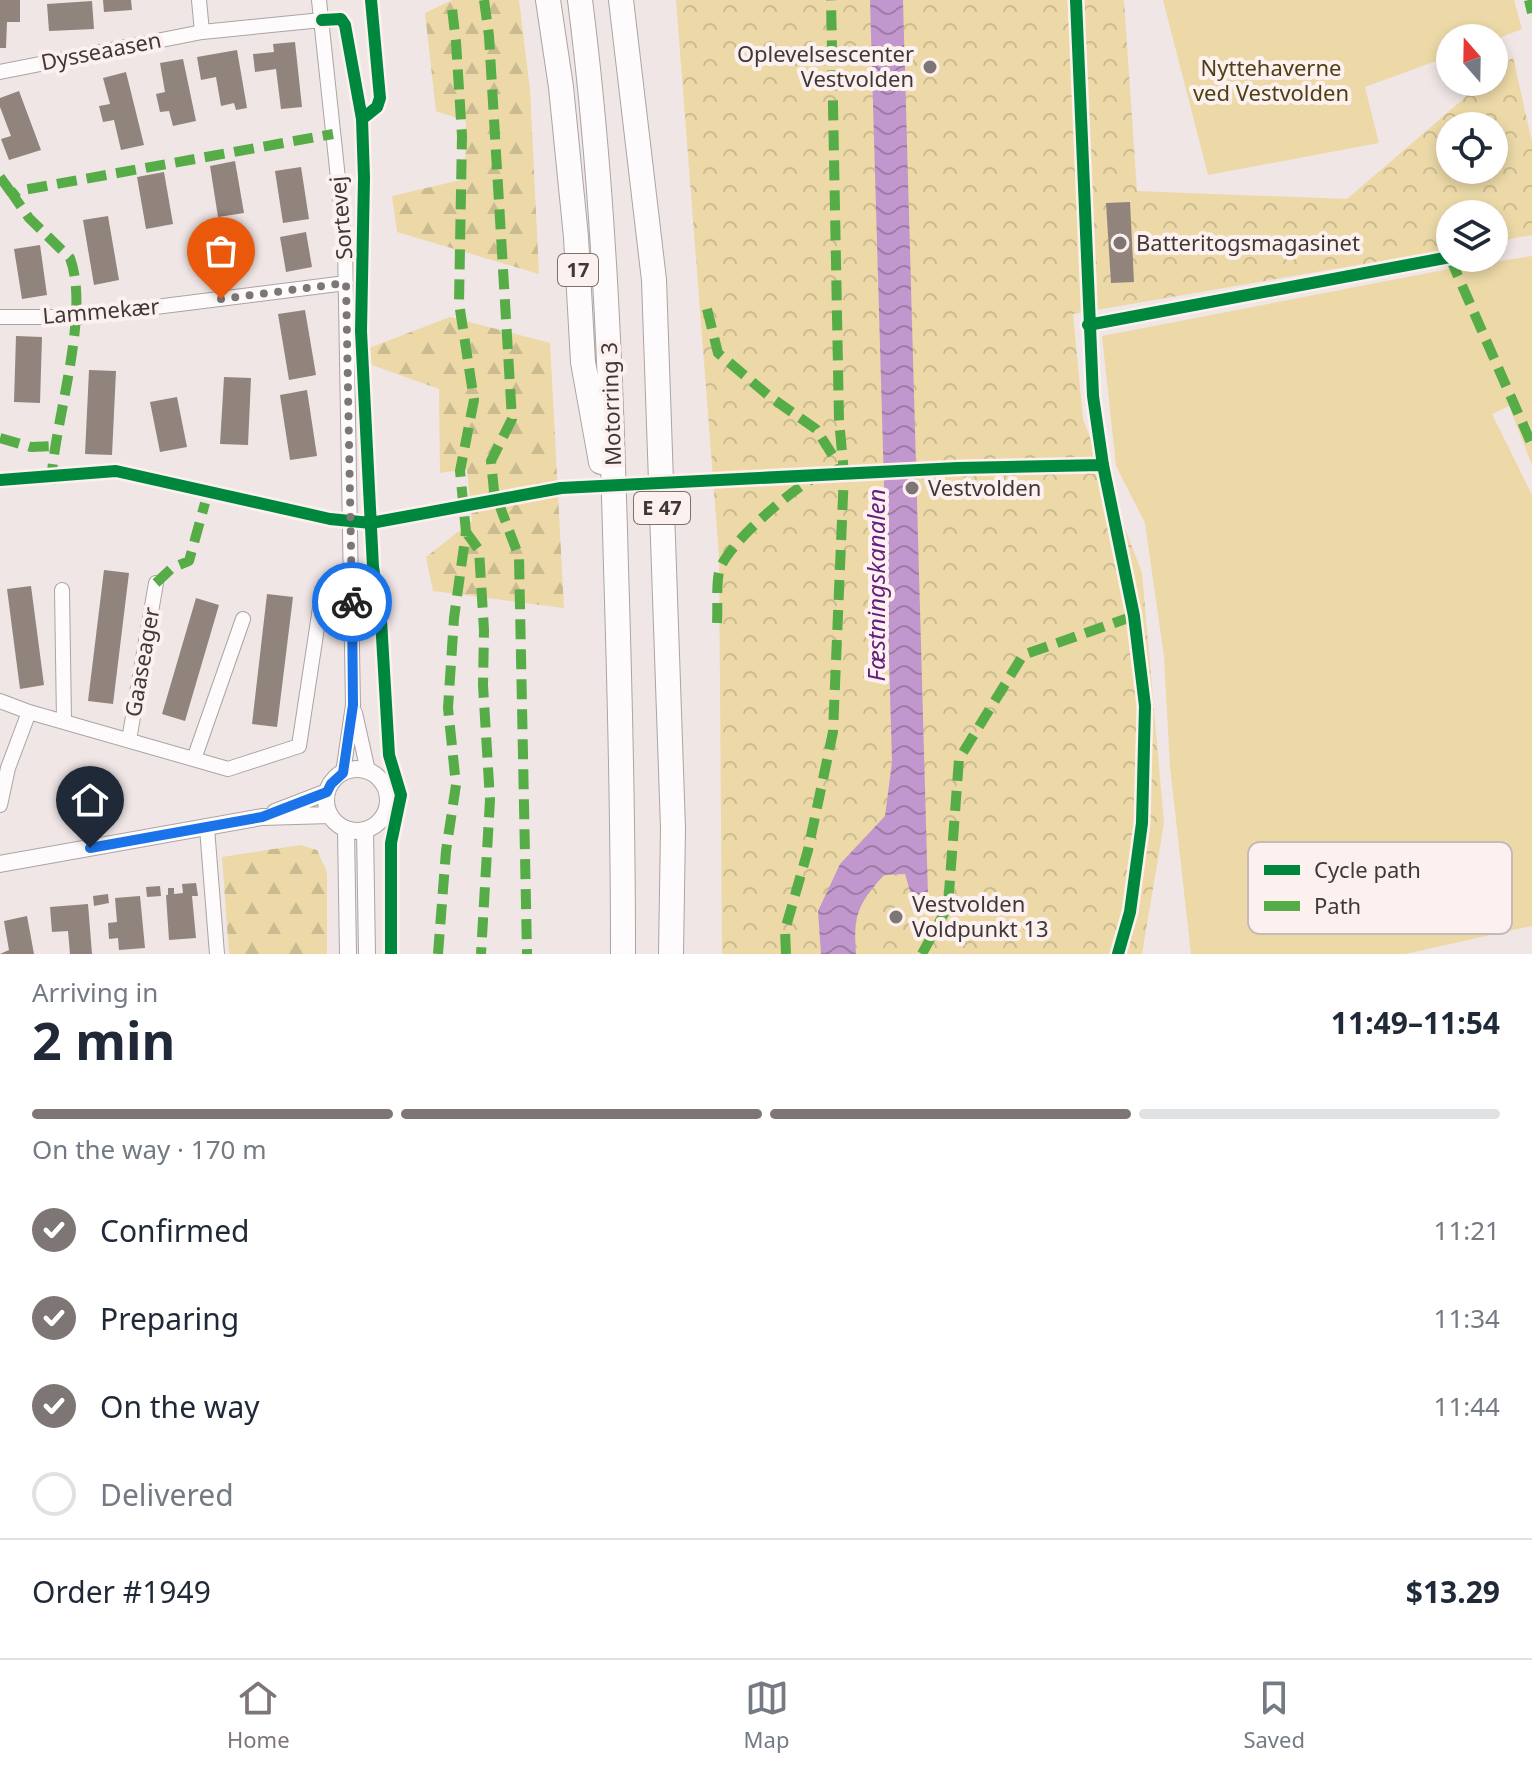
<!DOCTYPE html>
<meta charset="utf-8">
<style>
:root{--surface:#fff;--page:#f2f2f3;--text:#1f2937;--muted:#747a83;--line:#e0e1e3;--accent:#7e7575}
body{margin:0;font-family:"Noto Sans",sans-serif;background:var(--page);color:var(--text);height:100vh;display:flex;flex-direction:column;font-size:30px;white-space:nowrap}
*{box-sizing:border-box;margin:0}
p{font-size:26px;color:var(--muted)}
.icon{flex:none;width:44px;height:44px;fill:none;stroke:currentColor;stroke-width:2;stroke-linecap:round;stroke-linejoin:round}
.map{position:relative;height:954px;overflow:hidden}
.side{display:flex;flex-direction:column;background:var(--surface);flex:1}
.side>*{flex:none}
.needle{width:52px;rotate:340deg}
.buttons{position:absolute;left:1436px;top:24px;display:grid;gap:16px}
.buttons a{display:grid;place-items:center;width:72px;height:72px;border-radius:50%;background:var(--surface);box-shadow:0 4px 12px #0003;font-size:40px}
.pin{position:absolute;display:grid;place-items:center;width:68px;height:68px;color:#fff;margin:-82px -34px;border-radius:50% 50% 50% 0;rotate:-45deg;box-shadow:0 0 8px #0007}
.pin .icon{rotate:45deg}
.courier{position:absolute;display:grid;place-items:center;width:80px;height:80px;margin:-40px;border:6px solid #1a73e8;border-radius:50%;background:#fff;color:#222;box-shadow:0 2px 10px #0007}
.headline em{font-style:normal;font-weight:700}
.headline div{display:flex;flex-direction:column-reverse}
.headline{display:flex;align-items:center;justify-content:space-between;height:136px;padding:0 32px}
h1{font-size:52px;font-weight:700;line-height:60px}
.bar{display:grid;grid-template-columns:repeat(4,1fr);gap:12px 8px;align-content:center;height:96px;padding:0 32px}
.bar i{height:10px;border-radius:6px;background:var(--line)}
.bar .on{background:var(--accent)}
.bar p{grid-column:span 4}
.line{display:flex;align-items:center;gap:20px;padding:0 32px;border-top:2px solid var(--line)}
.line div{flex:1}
ol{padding:0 32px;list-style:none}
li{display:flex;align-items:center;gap:24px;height:88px}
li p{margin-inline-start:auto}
li .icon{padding:8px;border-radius:50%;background:var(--accent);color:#fff;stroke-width:4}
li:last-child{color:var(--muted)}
li i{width:44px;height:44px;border:4px solid var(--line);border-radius:50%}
.tab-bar{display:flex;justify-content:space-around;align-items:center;height:112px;border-top:2px solid var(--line);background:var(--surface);font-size:22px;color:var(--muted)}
.tab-bar a{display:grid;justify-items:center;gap:4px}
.tab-bar .on{color:var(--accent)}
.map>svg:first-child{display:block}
.green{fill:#ecd9a7}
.forest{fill:url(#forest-firs)}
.park{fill:url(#park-crowns);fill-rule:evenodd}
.water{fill:url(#water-waves)}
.building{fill:#90847c}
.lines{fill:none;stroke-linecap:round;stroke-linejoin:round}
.minor-casing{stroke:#aba4a4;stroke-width:16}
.tertiary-casing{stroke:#aba4a4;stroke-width:18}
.motorway-casing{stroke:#aba4a4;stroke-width:26}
.minor{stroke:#fdfbfb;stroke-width:14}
.tertiary{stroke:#fdfbfb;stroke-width:16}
.motorway{stroke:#fdfbfb;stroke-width:24}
.quiet{stroke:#56ac46;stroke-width:10;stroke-dasharray:20 10;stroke-linecap:butt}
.cycleway-casing{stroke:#fdf1f0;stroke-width:17}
.cycleway{stroke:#00873e;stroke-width:12}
.done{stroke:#7e7575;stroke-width:8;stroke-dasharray:0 14.4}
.route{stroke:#1a73e8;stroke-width:10}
.poi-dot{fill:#7e7575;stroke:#fdf1f0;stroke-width:3}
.labels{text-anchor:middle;stroke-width:8;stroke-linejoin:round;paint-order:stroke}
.shield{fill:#fdf1f0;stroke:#79706f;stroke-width:2}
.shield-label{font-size:20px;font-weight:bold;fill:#403838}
.street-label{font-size:22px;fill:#403838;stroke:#fdf1f0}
.poi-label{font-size:22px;fill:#403838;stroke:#fdf1f0;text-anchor:start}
.park-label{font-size:22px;fill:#4c4014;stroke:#fdf1f0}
.water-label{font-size:24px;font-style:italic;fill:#651e7d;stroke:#fdf1f0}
.key{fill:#fdf1f0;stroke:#c4bab9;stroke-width:2}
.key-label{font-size:22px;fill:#403838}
</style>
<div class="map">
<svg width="1532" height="954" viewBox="0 0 1532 954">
<defs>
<pattern id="forest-firs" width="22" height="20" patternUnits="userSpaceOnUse" patternTransform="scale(2)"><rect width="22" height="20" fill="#ecd9a7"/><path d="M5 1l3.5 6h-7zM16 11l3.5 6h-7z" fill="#cbbb90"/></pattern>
<pattern id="park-crowns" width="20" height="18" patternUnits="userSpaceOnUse" patternTransform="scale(2)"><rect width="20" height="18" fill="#ecd9a7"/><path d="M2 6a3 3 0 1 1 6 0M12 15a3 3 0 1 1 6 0" fill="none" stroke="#cbbb90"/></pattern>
<pattern id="water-waves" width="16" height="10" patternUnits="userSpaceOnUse" patternTransform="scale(2)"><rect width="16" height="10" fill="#c197cd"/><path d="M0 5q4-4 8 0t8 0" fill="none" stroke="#9e7ca7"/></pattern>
</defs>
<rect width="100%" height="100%" fill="#f0e6e5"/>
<path class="green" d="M1163 0H1514L1522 29 1494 40 1450 38V56L1365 87 1379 143 1208 175Z
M1532 256V465L1509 406 1492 414 1532 495V926L1405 954H1191L1170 767 1164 657 1145 523 1116 466 1102 336 1454 268Z"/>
<path class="forest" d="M452 0H519L530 90 539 274 397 232 392 196 465 179 466 121 436 111 425 13Z
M450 317 550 343 564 608 433 591 426 557 472 521 467 469 440 473 439 389 372 365 369 348Z
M300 845 317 850 327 872V954H229L222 857Z"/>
<path class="park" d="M676 0H1124L1137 191 1347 199 1483 82H1494V73L1513 57 1532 142V235L1494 242V214H1450V249L1073 314 1083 419 1142 573 1164 823 1142 954H722L719 556ZM1450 126H1494V170H1450Z"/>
<path class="water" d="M870 0H903L928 896 911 894 905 874 884 875C858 904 853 915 856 954H821L818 911 840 864 885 816 892 762Z"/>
<path class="building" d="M0 0H20V22H7L6 48H0Z
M103 0H131L132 10 104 12Z
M92 1 94 29 49 31 47 4Z
M295 42 302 107 281 109 276 69 255 72 253 54 274 52 273 44Z
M237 50 247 108 236 110 234 103 221 106 216 77 201 80 197 57Z
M183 59 196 121 173 126 169 111 160 112 156 94 165 92 160 63Z
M126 72 144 145 121 150 114 120 103 122 99 106 110 104 103 78Z
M19 91 41 150 9 160 1 139 11 136 0 107V98Z
M235 161 244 213 218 217 210 166Z
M301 167 309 219 283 223 275 171Z
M164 172 173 224 146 229 137 177Z
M1130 202 1134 282 1111 283 1106 203Z
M108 216 119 280 94 285 83 220Z
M306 232 312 267 286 272 280 237Z
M40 245 47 295 22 299 14 249Z
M305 310 316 375 289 380 278 314Z
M16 336 42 337 40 403 14 402Z
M89 370 116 371 112 455 85 454Z
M224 377 251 378 248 445 220 444Z
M307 390 317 456 290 460 280 395Z
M177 397 187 447 160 452 150 402Z
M104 570 129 573 113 704 88 701Z
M31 586 44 685 20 689 7 589Z
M267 594 293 597 277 727 252 724Z
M196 598 219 605 185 721 162 714Z
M196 883 198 896H192L196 938 169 940 166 895H168V888H174V894L183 893 182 884Z
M160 886 161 896 147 897 146 887Z
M108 894 109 903 94 906 93 896Z
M140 896 145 948 119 950 118 938 109 939 108 923 117 922 115 898Z
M88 904 92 954H70L68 931 52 932 50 907Z
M27 916 34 954H0L9 950 4 921Z"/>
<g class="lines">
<g class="minor-casing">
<path id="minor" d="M199 0 202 32
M319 0 345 244 353 705 343 773
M0 72 202 32 322 20
M0 317H76L346 283
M62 590 64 721
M0 701 29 712 8 768 0 805
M29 712 228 769 299 746 320 608
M355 713 368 771
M129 740 156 583
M194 759 243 619
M207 828 217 954"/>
</g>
<g class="tertiary-casing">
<path id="tertiary" d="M326 800a31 31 0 1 1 62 0a31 31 0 1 1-62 0Z
M275 812 327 792
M346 829 348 954
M365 830 367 954
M0 864 262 817 330 815"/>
</g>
<g class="motorway-casing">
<path id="motorway" d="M548 0 561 87 576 237 583 362 601 462
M580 0C604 188 611 378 616 567 620 696 623 825 623 954
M621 0 654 280 673 828 671 954"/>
</g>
<use href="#minor" class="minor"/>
<use href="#tertiary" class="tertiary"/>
<use href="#motorway" class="motorway"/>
<path class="quiet" d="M484 0 489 36 512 419 491 461 494 491 519 557 527 954
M1529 0 1532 13
M0 177 13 195
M1450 258 1532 445
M707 309 718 353 769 396 816 429 842 470
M0 438 31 447 56 446
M51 484C54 421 91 315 70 258L29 218 13 195 18 191 333 134
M466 532 479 550 484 630 483 685 490 800 481 954
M156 583 172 568 189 561 205 503
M717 623C718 607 716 587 719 572 725 546 788 493 812 479
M438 954 446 851 456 785 448 708 454 618 466 532 460 471 474 400 459 303 462 136 456 42 451 0
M786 954 785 930 808 850 833 732 844 473 839 420 831 0
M922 954 948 906 959 759 1023 655 1134 616"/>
<g class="cycleway-casing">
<path id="cycleway" d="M1076 0 1093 396 1103 465 1134 616 1145 706 1142 823 1130 912 1118 954
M322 20 341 19 345 25 362 119 364 178 361 331 373 567 381 620 389 755 401 795 391 843V954
M362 119 377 107 380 98 371 0
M1088 325 1450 257
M0 480 116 471 330 519 371 523 561 488 958 468 1103 465"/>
</g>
<use href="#cycleway" class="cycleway"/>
</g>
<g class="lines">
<path class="done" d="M221 299 346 283 352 602"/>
<path class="route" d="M90 848 262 817 327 792 331 784 343 773 353 705 352 602"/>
</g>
<g class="poi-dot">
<circle cx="930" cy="67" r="8"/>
<circle cx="1120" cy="243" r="8"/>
<circle cx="912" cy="488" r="8"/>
<circle cx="896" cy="917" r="8"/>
</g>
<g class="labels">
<g class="shield">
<rect x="558" y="254" width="40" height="32" rx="6"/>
<rect x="634" y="492" width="56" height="32" rx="6"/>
</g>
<g class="shield-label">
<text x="578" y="277">17</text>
<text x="662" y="515">E 47</text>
</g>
<g class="street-label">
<text transform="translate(101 51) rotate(-11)" y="8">Dysseaasen</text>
<text transform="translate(341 218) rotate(-95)" y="8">Sortevej</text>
<text transform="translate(101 311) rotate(-5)" y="8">Lammekær</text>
<text transform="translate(611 404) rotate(-92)" y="8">Motorring 3</text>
<text transform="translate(142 662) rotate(-80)" y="8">Gaaseager</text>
</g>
<g class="poi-label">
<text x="914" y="62" text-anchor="end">Oplevelsescenter<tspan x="914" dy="25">Vestvolden</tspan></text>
<text x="1136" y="251">Batteritogsmagasinet</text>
<text x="928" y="496">Vestvolden</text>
<text x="912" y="912">Vestvolden<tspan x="912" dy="25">Voldpunkt 13</tspan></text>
</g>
<g class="park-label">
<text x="1271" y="76">Nyttehaverne<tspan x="1271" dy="25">ved Vestvolden</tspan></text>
</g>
<g class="water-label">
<text transform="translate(877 585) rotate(-90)" y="8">Fæstningskanalen</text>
</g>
</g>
<rect x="1248" y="842" width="264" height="92" rx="12" class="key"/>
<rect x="1264" y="865" width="36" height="10" fill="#00873e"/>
<rect x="1264" y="901" width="36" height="10" fill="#56ac46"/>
<g class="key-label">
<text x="1314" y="878">Cycle path</text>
<text x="1314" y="914">Path</text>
</g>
</svg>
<div class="buttons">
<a><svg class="needle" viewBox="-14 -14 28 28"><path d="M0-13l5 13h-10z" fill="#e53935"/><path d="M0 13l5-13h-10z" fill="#747a83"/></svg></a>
<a><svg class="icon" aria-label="locate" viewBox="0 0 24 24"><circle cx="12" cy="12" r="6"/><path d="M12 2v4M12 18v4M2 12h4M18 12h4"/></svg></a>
<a><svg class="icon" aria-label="layers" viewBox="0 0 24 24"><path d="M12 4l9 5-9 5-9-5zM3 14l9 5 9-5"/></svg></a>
</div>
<div class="pin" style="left:221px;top:299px;background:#ea580c"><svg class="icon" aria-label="bag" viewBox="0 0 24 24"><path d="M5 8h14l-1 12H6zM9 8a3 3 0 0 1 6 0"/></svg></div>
<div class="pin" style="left:90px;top:848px;background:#1f2937"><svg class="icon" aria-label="home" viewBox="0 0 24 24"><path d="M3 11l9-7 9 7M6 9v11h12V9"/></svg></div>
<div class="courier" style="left:352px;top:602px"><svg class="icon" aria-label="bike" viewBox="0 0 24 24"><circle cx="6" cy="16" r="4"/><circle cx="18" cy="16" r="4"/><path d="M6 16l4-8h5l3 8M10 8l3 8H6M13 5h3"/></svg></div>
</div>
<section class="side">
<div class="headline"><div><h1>2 min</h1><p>Arriving in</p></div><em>11:49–11:54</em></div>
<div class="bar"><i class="on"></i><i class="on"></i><i class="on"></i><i></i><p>On the way · 170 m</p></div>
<ol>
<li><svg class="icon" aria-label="check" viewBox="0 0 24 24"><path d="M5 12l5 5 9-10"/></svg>Confirmed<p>11:21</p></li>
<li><svg class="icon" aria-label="check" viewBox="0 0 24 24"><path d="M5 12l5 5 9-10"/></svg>Preparing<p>11:34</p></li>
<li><svg class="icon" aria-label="check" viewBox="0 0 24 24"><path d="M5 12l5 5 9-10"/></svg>On the way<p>11:44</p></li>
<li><i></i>Delivered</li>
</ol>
<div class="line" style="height:104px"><div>Order #1949</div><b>$13.29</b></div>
</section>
<nav class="tab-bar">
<a class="on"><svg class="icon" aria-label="home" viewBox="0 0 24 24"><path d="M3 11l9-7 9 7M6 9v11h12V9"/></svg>Home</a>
<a><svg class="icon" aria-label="map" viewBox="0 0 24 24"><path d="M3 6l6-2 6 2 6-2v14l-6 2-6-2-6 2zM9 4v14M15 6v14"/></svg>Map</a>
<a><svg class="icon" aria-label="saved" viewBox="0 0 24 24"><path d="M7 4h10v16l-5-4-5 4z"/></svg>Saved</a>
</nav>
